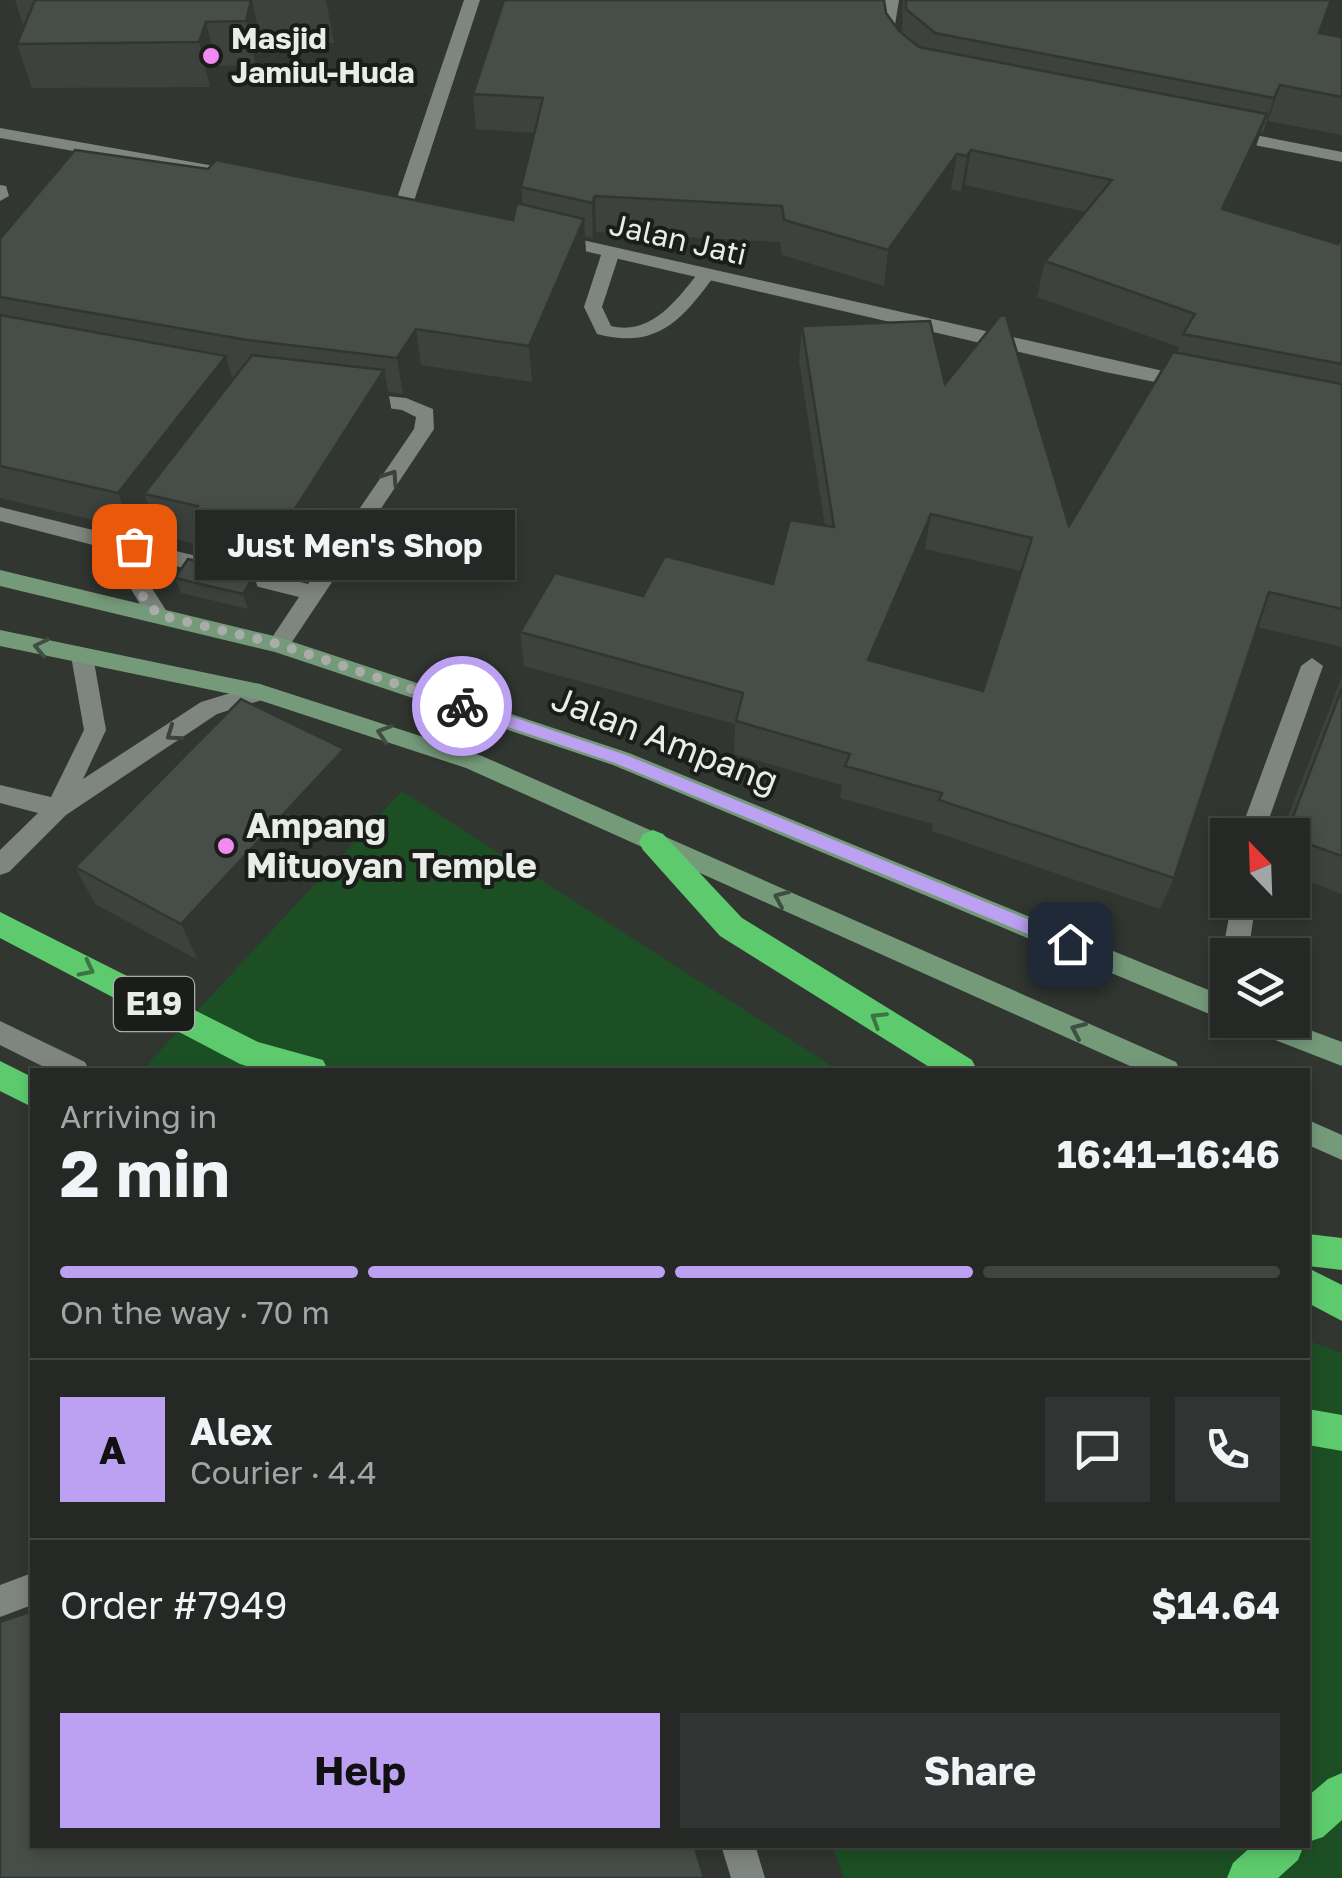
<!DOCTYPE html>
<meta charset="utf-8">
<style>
:root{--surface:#252825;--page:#313432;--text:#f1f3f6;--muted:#a3a6a7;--line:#424442;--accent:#bca0f2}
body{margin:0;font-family:"Golos Text",sans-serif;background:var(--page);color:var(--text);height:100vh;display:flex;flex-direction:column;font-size:38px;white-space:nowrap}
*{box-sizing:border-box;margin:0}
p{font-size:32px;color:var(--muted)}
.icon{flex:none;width:55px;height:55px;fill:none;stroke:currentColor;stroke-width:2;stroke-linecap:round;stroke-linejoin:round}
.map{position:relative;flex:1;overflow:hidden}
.side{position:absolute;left:30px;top:1068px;width:1280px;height:780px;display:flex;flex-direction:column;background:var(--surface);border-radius:0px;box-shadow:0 5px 15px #0003,0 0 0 2px var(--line)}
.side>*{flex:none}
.needle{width:65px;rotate:337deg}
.fabs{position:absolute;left:1210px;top:818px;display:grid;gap:20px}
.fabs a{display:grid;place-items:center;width:100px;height:100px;border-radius:0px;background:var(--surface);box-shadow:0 5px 15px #0003,0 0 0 2px var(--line);font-size:50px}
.pin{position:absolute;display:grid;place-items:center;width:85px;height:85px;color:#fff;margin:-42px;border-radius:20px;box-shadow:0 5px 15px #0006}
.courier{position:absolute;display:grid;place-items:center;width:100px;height:100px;margin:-50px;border:8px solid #bca0f2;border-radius:50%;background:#fff;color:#222;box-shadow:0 2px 12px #0007}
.bubble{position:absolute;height:70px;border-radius:0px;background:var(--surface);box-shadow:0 5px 15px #0003,0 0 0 2px var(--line);font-size:32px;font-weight:700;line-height:70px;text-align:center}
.overview em{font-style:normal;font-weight:700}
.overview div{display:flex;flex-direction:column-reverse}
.overview{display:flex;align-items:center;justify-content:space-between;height:170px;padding:0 30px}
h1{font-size:65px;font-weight:700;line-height:75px}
.bar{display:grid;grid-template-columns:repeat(4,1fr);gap:15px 10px;align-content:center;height:120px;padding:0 30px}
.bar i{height:12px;border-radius:8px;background:var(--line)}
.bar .on{background:var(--accent)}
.bar p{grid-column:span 4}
.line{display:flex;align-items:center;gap:25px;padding:0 30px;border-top:2px solid var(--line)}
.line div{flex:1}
.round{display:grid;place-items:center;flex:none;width:105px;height:105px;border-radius:0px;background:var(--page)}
.button{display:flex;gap:20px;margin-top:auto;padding:20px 30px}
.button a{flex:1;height:115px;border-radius:0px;background:var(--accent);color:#111;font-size:40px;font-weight:700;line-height:115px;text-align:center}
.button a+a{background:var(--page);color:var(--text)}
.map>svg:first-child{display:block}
.green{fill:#1d4f25}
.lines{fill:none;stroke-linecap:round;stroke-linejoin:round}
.lane{fill:#7f857f;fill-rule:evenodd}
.street{fill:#7f857f;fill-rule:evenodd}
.secondary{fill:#759a7a;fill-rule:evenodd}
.highway{fill:#5dcb6d;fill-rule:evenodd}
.wall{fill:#3d423e;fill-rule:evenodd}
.shaded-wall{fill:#323632}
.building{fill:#474d48;stroke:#323632;stroke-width:2.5;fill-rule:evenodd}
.oneway{stroke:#3e413e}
.oneway2{stroke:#3f4f41}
.oneway3{stroke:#3c7444}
.route{fill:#bca0f2}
.done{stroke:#a9aca9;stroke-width:10;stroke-dasharray:0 18}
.poi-dot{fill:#f28af3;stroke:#1b1d1b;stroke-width:4}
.labels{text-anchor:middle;stroke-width:8;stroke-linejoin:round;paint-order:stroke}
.far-poi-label{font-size:30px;font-weight:bold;fill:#e9ece9;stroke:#1b1d1b;text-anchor:start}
.far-street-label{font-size:30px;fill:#e9ece9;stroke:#1b1d1b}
.shield{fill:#1b1d1b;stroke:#abaeab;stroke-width:2.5}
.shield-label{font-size:32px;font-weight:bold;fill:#e9ece9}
.street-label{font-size:35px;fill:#e9ece9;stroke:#1b1d1b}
.poi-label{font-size:35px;font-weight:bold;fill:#e9ece9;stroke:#1b1d1b;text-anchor:start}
</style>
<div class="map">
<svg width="1342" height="1878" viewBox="0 0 1342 1878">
<rect width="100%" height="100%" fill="#313631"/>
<path class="green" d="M402 791 838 1070H142Z
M1308 1341 1342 1353V1878H844L832 1845H1308Z"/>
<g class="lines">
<path class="lane" d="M0 185 6 186 9 196 0 201Z
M611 247 620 252 602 307 611 326C652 336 677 299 700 271L706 270 715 275C682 320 657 350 597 334L584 307 602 252Z
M358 393 406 398 433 409 434 429 286 651 278 653 267 645 299 597 144 558 146 579 169 615 158 623 150 621 125 579 124 553 0 521V507L129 539 167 489 174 487 184 494 148 544 308 584 414 429 416 417 402 410 351 403V395Z
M82 648 93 656 106 730 83 779 201 702 260 684 271 692 268 698 217 714 66 815 9 872 0 875V850L38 813 0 803V785L51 797 84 730 71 656Z
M1312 658 1323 666 1270 816 1267 835H1243L1246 816 1301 666Z
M1232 900H1256L1248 955H1228V963L1222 955Z
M32 1573V1605L0 1617V1585Z"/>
<path class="street" d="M464 0H480L413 204 398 208 395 204Z
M883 0H899L894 31 900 49 892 54 884 49 878 31Z
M0 128 237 170 246 175 237 180 0 138Z
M1224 129 1342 152V162L1218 138 1216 134Z
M556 234 1190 377 1200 383 1190 389 1105 372 550 243V235Z
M0 1021 85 1062 89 1070H50L0 1045Z
M721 1845H755L765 1878H731Z"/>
<path class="secondary" d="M0 570 278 637 629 753 1228 998V1020H1231L1219 1018 613 765 275 652 0 586Z
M0 630 260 684 482 756 1176 1062 1180 1070H1139L466 768 259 700 0 646Z
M1240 1020H1283L1342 1042V1066L1244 1028Z
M1308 1120 1342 1135V1160L1308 1145Z"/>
<path class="highway" d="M653 830 663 834 742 918 972 1060 977 1070H934L720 936 643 850 639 842 643 834Z
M0 912 258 1042 323 1060 328 1070H259L240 1064 0 938Z
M0 1061 32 1077V1107L0 1091Z
M1308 1234 1342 1238V1270L1308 1266Z
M1308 1268 1342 1285V1321L1308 1303Z
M1308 1409 1342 1415V1451L1308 1445Z
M1342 1773V1820L1323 1837 1308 1842V1796L1328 1779Z
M1253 1845H1304L1298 1860 1278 1878H1227L1233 1863Z"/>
</g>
<path class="wall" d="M15 0H343L334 43H261L256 65 216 66 210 87 32 88 17 44 24 28Z
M903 0H1332L1320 33 1342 37V135L1268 121 1263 133 1261 132 1255 149 1227 210 1338 244 1342 237V647L1257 627 1174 878 1160 909 932 831 933 824 840 798 842 785 734 754 735 724 524 666 520 632 643 596 773 584 825 526 799 361 802 326 945 384 1069 526 1177 352 1179 347 1037 297 1045 261 1086 212 965 185 961 192 951 189 884 286 782 255 780 242 596 232 593 238 585 237 586 255 532 382 421 365 403 394 388 392 392 413 295 567 277 563 272 571 207 555 204 546 159 535 149 507 132 529 0 498V239L208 169 513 220 523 205 521 187 535 133 476 129 473 94 886 13 902 33ZM925 549 1021 571 983 691 876 662Z
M175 578 259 591 248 609 181 593Z
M1342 676V894L1292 875V835H1281Z
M354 787 198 960 95 904 75 867Z"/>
<path class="shaded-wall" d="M252 0 261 43 256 65 246 21Z
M326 0H343L334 43Z
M206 22 216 66 210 87 199 42Z
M1280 85 1268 121 1263 133 1274 98Z
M1267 114 1255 149 1211 244 1222 209Z
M971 150 965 185 961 192 967 156Z
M957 154 951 189 884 286 888 250Z
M595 196 596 232 593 238 592 203Z
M584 219 586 255 532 382 529 346Z
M416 329 421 365 403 394 397 358Z
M226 356 236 393 144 494 149 507 132 529 118 493Z
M384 370 392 413 295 567 284 526Z
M931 514 925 549 863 693 868 660Z
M265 521 277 563 272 571 260 530Z
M254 576 259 591 248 609 243 594Z
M344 749 354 787 198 960 181 924Z"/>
<path class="building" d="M35 0H251L246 21 206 22 199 42 17 44Z
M504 0H884L886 13 899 31 919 47 1267 114 1222 209 1338 244 1342 237V364L1183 334 1195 314 1045 261 1112 180 971 150 967 156 957 154 888 250 784 220 782 206 595 196 592 203 521 187 543 98 473 94Z
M906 0H1331L1319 33 1342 37V97L1280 85 1274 98 935 33 906 9Z
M75 150 208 169 216 160 513 220 517 203 584 219 529 346 416 329 397 358 247 340 0 297V239Z
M0 315 226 356 118 493 0 466Z
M1001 315 1006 316 1069 526 1173 352 1342 384V609L1269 592 1174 878 939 800 942 793 845 766 850 754 736 721 743 693 520 632 555 573 643 596 665 556 773 584 790 520 834 527 802 326 930 321 945 384ZM931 514 1032 538 983 691 868 660Z
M252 355 384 370 284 526 265 521 260 530 193 513 198 506 144 494Z
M188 559 254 576 243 594 175 578Z
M1342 688V856L1292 838V835H1286Z
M241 699 344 749 181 924 75 867Z
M32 1611V1845H694L704 1878H0V1622Z"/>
<defs><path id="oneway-chevron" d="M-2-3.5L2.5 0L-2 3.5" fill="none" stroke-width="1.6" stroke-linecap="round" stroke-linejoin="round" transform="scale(2.5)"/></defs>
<g class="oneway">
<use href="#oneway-chevron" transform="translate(391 477) rotate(-56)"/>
<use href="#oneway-chevron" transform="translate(173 734) rotate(145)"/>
</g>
<g class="oneway2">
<use href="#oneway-chevron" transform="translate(41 647) rotate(-168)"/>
<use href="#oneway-chevron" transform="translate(384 733) rotate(-162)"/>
<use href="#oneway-chevron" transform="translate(781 898) rotate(-156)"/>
<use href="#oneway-chevron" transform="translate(1078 1030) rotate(-156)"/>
</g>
<g class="oneway3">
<use href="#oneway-chevron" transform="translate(87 969) rotate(27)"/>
<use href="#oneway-chevron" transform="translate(878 1019) rotate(-148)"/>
</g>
<path class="route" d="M462 700 626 755 1076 939 1078 944 1070 951 1064 949 615 763 457 710 455 706Z"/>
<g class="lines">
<path class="done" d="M134 546 130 571 138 590 158 615 278 644 462 706"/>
</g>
<g class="poi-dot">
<circle cx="211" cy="56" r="10"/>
<circle cx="226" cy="846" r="10"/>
</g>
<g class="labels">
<g class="far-poi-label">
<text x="231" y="49">Masjid<tspan x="231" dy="34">Jamiul-Huda</tspan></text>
</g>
<g class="far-street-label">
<text transform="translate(678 240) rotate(13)" y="10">Jalan Jati</text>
</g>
<rect class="shield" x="114" y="977" width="80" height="54" rx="8"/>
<g class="shield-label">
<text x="154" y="1015">E19</text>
</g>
<g class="street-label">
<text transform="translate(665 740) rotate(21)" y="12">Jalan Ampang</text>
</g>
<g class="poi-label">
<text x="246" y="838">Ampang<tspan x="246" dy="40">Mituoyan Temple</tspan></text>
</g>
</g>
</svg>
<div class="fabs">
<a><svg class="needle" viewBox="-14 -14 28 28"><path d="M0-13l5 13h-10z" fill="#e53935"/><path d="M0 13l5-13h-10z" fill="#a3a6a7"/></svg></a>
<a><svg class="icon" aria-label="layers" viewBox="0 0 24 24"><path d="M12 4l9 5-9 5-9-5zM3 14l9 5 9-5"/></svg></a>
</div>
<div class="pin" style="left:134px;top:546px;background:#ea580c"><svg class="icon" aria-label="bag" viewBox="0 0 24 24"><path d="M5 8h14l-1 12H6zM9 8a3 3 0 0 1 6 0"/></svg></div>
<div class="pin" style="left:1070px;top:944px;background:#1f2937"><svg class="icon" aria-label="home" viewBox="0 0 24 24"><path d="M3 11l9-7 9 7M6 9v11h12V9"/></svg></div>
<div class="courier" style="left:462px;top:706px"><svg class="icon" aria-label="bike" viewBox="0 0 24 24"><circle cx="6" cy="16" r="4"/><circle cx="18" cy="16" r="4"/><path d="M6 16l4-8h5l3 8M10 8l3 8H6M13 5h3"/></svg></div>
<div class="bubble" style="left:195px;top:510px;width:320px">Just Men's Shop</div>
<section class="side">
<div class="overview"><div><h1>2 min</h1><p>Arriving in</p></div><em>16:41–16:46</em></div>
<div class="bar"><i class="on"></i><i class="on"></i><i class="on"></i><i></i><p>On the way · 70 m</p></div>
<div class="line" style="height:180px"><b class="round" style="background:var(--accent);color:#111">A</b><div><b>Alex</b><p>Courier · 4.4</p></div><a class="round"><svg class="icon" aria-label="chat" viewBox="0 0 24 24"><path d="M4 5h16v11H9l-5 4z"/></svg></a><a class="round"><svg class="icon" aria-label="phone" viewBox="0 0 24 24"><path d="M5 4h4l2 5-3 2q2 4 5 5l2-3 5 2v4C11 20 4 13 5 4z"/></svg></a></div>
<div class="line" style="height:130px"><div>Order #7949</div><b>$14.64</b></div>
<div class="button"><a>Help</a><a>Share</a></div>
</section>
</div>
